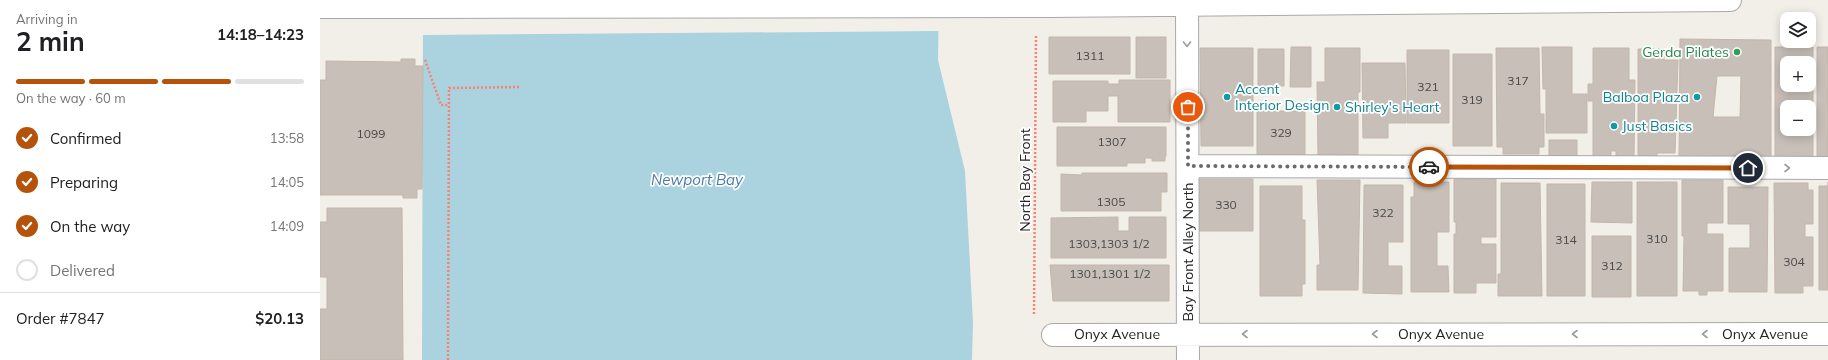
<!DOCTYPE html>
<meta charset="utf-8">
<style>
:root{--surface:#fff;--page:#f2f2f2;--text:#202124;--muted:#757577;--line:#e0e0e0;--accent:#b45309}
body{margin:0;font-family:Mulish,sans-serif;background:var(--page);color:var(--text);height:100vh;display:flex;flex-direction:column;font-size:15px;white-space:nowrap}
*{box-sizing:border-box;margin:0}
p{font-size:13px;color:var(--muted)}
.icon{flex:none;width:22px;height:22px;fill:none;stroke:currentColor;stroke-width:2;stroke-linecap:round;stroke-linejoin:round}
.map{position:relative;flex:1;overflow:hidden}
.panel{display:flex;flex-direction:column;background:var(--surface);width:320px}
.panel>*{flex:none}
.controls{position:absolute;left:1460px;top:12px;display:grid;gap:8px}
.controls a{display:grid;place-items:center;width:36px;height:36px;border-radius:8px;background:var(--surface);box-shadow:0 2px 10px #0003;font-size:20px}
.pin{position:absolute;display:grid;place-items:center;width:34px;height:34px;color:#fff;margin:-17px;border:2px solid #fff;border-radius:50%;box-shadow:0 1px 4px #0007}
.courier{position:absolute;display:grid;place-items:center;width:40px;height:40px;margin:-20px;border:3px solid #b45309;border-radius:50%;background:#fff;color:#222;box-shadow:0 1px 5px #0007}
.headline em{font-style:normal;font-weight:700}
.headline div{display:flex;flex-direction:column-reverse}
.headline{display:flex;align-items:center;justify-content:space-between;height:68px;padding:0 16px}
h1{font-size:26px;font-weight:700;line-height:30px}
.bar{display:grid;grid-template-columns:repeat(4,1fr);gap:6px 4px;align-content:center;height:48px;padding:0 16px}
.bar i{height:5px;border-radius:3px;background:var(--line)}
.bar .on{background:var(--accent)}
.bar p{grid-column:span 4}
.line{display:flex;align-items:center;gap:10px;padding:0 16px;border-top:1px solid var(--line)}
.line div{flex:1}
ol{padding:0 16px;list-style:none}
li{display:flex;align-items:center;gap:12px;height:44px}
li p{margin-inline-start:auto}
li .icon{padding:4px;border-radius:50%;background:var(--accent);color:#fff;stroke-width:4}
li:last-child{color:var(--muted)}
li i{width:22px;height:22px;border:2px solid var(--line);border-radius:50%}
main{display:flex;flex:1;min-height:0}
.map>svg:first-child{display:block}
.water{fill:#aad3df}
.pier{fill:#f2efe9}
.building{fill:#c7bfb8;stroke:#c4b6ab;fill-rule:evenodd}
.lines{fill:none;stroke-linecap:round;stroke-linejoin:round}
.minor-casing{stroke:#a9a9a9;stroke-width:24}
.path{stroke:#fa8072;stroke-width:2.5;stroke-dasharray:2 2;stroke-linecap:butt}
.minor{stroke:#fff;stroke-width:22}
.minor-bridge-casing{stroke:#a9a9a9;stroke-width:24;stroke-linecap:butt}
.minor-bridge{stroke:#fff;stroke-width:22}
.oneway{stroke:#9c9c9c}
.done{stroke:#6b6a68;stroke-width:4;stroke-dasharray:0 7.2}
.route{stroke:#b45309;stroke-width:5}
.leisure-dot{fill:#2e9e5b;stroke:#fff;stroke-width:1.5}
.culture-dot{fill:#0f9aa8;stroke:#fff;stroke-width:1.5}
.labels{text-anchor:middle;stroke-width:3.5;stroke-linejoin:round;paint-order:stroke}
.number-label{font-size:12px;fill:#4b4948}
.leisure-label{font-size:14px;fill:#27864d;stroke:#fff;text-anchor:end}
.culture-label{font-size:14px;fill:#0d838f;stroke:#fff;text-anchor:start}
.street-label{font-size:14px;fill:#222;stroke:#fff}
.water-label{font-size:15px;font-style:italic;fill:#4a7aab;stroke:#fff}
</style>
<main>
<section class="panel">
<div class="headline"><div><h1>2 min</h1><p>Arriving in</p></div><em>14:18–14:23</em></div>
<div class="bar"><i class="on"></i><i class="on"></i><i class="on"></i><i></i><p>On the way · 60 m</p></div>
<ol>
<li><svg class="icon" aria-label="check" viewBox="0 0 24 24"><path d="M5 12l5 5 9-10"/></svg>Confirmed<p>13:58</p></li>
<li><svg class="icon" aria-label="check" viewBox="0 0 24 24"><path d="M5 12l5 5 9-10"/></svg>Preparing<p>14:05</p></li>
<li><svg class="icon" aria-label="check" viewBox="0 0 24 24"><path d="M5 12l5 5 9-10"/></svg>On the way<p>14:09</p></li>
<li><i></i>Delivered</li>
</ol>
<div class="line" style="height:52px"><div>Order #7847</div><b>$20.13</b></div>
</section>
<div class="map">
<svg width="1508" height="360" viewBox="0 0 1508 360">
<rect width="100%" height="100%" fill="#f2efe9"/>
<path class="water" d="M103 0H619L618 60 645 171 653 322 652 360H102Z"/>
<path class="pier" d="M101 0H621V31L101 35Z"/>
<path class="building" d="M729 37H810V74H729Z
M816 37H846V78H816Z
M1360 39 1451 40V159H1359ZM1397 76H1421L1420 117H1393Z
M971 47H991V87H970Z
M1222 47H1252V94H1267V133H1226V89H1223Z
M1455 47H1493V158H1455ZM1467 63H1489V85H1467ZM1467 107H1489V129H1467Z
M1497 47H1508V160H1497Z
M880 48H933V146H881Z
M1005 48H1040V92H1038V155H998L997 82H1005Z
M1176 48H1219L1220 114H1224V147H1219V154H1183V147H1177Z
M1273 48H1309V80H1315L1314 157H1296V151H1291V158H1273V101H1268V84H1273Z
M938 49H964V86H938Z
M1318 49H1344V60H1358L1355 153H1337V156H1318Z
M1087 50H1129V123H1087Z
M1133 54H1172V146H1133Z
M81 59H95V66H103L102 189H97V198H83V195H0V80H6V61L81 62Z
M1042 63H1085L1086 123H1068V138H1043Z
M799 80H850V122H798V96H788V111H766V122H733V81H788V84H799Z
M937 111H985V156H937Z
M737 127H846V156H845V161H832V158H825V163H807V166H737Z
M1229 140H1257V162H1229Z
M762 173H847V192H841V211H741V174L762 175Z
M878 179H933V231H878Z
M1134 179H1176V237H1161V244H1176V283H1156V293H1134V234H1136V222H1134Z
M997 180H1040L1038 290H997V265H1000Z
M1362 180H1403V223H1387V234H1403V291H1387V295H1379V291H1363L1364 236H1362Z
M1094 182H1129V232H1117V266H1128L1129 292H1091V197H1094Z
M1272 182H1312V223L1271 222Z
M1317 182H1357V296H1317Z
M1508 182V290H1499V186H1508Z
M1181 183H1220L1222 296H1178V274H1181Z
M1454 183H1488V190H1493V224H1485V237H1493V286H1483V293H1455Z
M1227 184H1265V296H1227Z
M1044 185H1083V242H1068V266H1082V294L1043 293Z
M940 186H982V220H985V284H982V296H940Z
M1408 187H1448L1447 292H1409V248H1430V224H1408Z
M7 208H82L83 360H0V309H7V277H0V222H7Z
M798 217V231H809V217H846V258H731V218Z
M1272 236H1311V297H1272Z
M730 265H849V301H733Z"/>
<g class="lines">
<g class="minor-casing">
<path id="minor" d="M867 0 868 360
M729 6 1410 0
M0 7H98
M868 166 1508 168
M733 335 1508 334"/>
</g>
<path class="path" d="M105 60 121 105H128
M714 314 716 35
M128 360 129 88 200 87"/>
<use href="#minor" class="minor"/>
<g class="minor-bridge-casing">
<path id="minor-bridge" d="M98 7 729 6"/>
</g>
<use href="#minor-bridge" class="minor-bridge"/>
</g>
<defs><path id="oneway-chevron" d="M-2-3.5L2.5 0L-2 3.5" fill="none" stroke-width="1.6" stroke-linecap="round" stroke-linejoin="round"/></defs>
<g class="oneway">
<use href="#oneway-chevron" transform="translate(867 44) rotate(90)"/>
<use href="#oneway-chevron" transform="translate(1467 168)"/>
<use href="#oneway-chevron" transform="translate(925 334) rotate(-180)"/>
<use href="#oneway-chevron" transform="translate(1055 334) rotate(-180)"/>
<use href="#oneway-chevron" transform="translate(1255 334) rotate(-180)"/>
<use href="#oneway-chevron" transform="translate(1385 334) rotate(-180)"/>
</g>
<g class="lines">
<path class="done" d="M868 107V166L1109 167"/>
<path class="route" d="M1109 167 1428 168"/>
</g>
<circle class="leisure-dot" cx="1417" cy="52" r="4"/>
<g class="culture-dot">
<circle cx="907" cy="97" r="4"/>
<circle cx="1377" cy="97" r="4"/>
<circle cx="1017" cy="107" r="4"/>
<circle cx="1294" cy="126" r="4"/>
</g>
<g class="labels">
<g class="number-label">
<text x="770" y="60">1311</text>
<text x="1198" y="85">317</text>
<text x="1108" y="91">321</text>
<text x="1152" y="104">319</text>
<text x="961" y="137">329</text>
<text x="51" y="138">1099</text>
<text x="792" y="146">1307</text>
<text x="791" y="206">1305</text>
<text x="906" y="209">330</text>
<text x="1063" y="217">322</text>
<text x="1337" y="243">310</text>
<text x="1246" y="244">314</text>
<text x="789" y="248">1303,1303 1/2</text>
<text x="1474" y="266">304</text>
<text x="1292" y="270">312</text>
<text x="790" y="278">1301,1301 1/2</text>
</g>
<g class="leisure-label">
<text x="1409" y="57">Gerda Pilates</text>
</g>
<g class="culture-label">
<text x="915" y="94">Accent<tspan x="915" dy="16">Interior Design</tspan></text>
<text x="1369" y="102" text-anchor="end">Balboa Plaza</text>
<text x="1025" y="112">Shirley's Heart</text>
<text x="1302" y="131">Just Basics</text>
</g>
<g class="street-label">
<text transform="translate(705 180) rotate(-90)" y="5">North Bay Front</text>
<text transform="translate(868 252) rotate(-90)" y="5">Bay Front Alley North</text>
<text x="797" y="339">Onyx Avenue</text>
<text x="1121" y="339">Onyx Avenue</text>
<text x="1445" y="339">Onyx Avenue</text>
</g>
<g class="water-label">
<text x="377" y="185">Newport Bay</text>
</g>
</g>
</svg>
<div class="controls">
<a><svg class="icon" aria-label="layers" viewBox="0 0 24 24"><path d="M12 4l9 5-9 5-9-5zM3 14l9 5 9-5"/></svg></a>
<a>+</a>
<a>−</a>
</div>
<div class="pin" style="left:868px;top:107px;background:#ea580c"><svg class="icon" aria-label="bag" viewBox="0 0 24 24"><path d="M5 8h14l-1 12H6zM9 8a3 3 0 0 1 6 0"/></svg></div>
<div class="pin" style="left:1428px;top:168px;background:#1f2937"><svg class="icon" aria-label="home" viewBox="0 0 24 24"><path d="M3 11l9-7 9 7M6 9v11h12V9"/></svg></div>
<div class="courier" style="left:1109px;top:167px"><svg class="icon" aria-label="car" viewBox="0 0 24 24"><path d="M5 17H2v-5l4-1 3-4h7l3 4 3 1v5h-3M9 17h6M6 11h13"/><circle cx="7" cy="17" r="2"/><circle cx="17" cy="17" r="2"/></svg></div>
</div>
</main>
